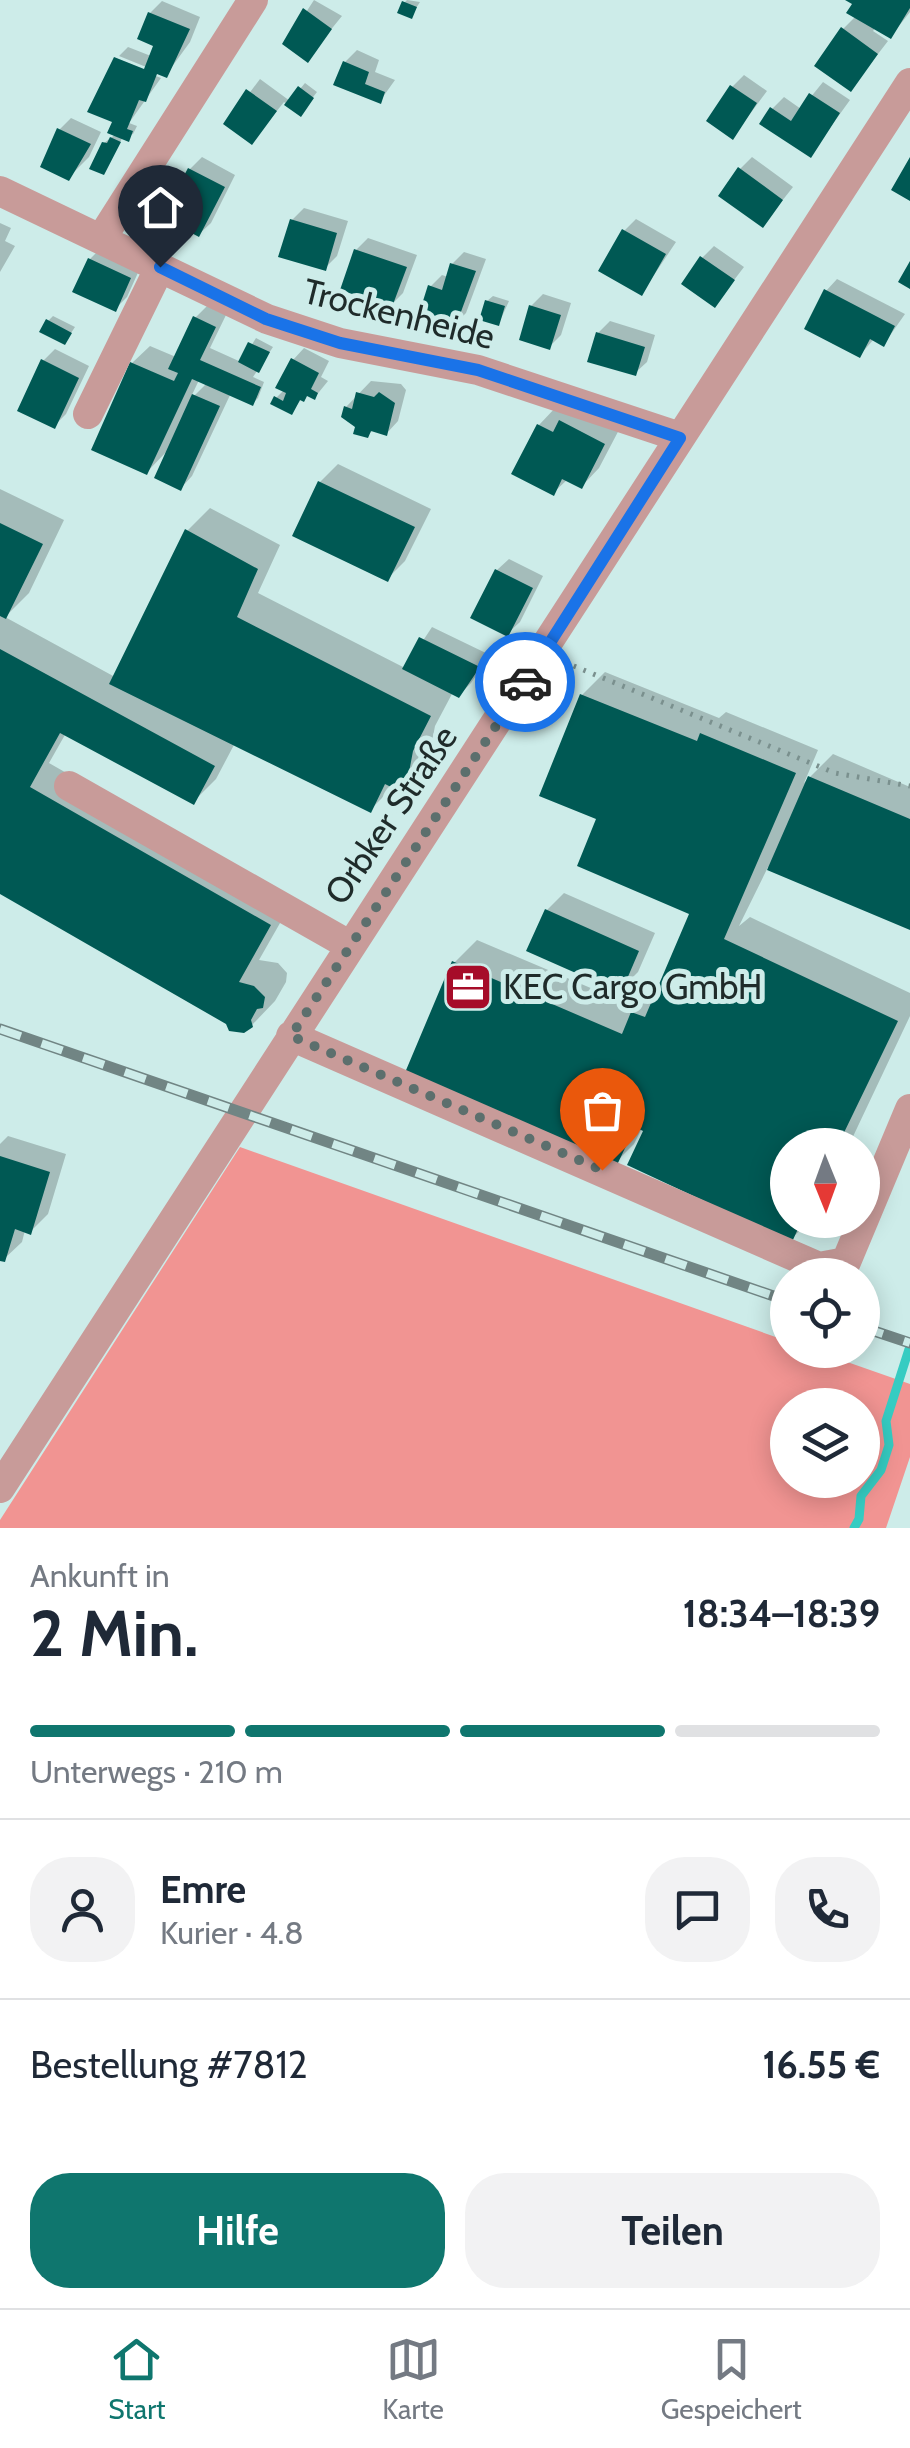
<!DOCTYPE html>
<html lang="de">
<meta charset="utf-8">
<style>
:root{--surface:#fff;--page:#f2f2f3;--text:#1f2937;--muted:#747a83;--line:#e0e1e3;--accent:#0f766e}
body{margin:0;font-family:Cabin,sans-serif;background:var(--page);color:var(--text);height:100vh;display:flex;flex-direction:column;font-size:38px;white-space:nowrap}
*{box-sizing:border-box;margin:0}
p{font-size:32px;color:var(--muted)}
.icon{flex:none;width:55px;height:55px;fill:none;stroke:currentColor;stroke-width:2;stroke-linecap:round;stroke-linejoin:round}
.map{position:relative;height:1528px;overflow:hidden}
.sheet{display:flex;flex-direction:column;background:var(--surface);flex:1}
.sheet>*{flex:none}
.needle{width:65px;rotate:179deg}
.fabs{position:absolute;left:770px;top:1128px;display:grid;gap:20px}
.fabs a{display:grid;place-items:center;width:110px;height:110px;border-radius:50%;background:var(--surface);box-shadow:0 5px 25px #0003;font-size:50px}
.pin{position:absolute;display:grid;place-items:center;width:85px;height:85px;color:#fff;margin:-102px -42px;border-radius:50% 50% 50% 0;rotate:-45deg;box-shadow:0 0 10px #0007}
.pin .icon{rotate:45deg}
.courier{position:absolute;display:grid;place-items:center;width:100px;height:100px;margin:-50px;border:8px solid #1a73e8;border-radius:50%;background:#fff;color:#222;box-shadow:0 2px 12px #0007}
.headline em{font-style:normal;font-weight:800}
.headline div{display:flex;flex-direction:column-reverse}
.headline{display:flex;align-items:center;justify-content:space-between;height:170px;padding:0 30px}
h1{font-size:65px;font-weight:800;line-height:75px}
.bar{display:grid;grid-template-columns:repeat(4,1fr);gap:15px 10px;align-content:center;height:120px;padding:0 30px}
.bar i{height:12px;border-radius:8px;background:var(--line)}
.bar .active{background:var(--accent)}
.bar p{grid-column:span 4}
.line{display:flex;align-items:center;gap:25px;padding:0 30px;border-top:2px solid var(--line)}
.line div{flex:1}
.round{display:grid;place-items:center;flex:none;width:105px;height:105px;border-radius:40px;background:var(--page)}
.button{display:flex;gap:20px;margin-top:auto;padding:20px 30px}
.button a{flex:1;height:115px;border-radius:40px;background:var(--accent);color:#fff;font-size:40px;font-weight:800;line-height:115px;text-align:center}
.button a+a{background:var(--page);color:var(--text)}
.dock{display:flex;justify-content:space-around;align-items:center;height:140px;border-top:2px solid var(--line);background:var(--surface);font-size:28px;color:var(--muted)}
.dock a{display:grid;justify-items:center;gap:5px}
.dock .active{color:var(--accent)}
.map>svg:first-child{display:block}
.green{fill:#f19492;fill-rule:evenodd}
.shadow{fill:#0003;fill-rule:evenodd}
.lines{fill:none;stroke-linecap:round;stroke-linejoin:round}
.stream{stroke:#36ccc2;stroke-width:9}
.building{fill:#005954}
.path{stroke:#7a908e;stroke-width:5;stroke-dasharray:2.5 8;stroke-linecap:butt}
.minor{stroke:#c89b99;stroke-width:30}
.rail-casing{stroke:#718584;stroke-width:11}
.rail{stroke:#cdece9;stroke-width:8;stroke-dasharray:22;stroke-linecap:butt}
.done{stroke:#5c6f6d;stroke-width:10;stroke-dasharray:0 18}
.route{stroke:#1a73e8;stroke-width:12}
.labels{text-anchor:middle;stroke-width:10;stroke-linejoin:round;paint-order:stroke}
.street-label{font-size:35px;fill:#1f2b2a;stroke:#cdece9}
.poi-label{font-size:35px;fill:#1f2b2a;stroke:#cdece9;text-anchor:start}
</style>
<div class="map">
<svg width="910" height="1528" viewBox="0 0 910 1528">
<rect width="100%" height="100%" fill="#cdece9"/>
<path class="green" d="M240 1147 787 1341 788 1350H813L910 1384V1457L886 1528H0V1520ZM788 1405H862V1480H788Z"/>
<path class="shadow" d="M314 0 342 16 307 59 286 43Z
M407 0 420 2 411 16 404 3Z
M850 0H910V12L891 36 876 27 873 31 888 41 851 89 843 29 856 16 855 3Z
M162 1 200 17 190 42 166 75 119 56 128 47 151 56 155 48 150 13Z
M357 50 379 60 375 72 395 80 380 101 345 62Z
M118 56V61L161 78 129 123 137 126 133 134 123 137 103 172 104 143 116 134Z
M744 75 767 91 733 137 732 87Z
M260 79 290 101 305 83 317 92 300 114 284 102 252 142 226 124Z
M823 82 850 100 811 154 772 109 784 97 801 109Z
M71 118 101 132 89 157 68 178 60 129Z
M202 157 235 175 211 223 199 234 182 206 174 201 190 169Z
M752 157 793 187 763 225 740 169Z
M304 208 348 221 337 256 325 268 292 220Z
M636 219 676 242 642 293 624 231Z
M0 223 11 228 5 241 15 246 0 272Z
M368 238 417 255 403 293 392 304 356 250Z
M714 246 744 267 715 305 702 258Z
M101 248 141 266 127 297 115 309 90 259Z
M464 252 486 259 466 313 454 325 430 287 442 275 448 277 452 264Z
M837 279 905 314 884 344 874 339 860 355 826 291Z
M543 294 571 303 561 335 549 347 531 306Z
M493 296 509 301 499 323 487 301Z
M207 306 226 315 210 348 241 362 256 338 273 347 253 377 264 382 258 398 253 403 231 393 192 476 181 488 168 450 147 472 132 363 150 346 176 357 195 318ZM199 380 207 383 192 398 191 397Z
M53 316 75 327 65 342 48 321Z
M610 321 655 335 647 362 635 373 598 333Z
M304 348 329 361 321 377 328 381 315 397 309 394 302 398 292 412 276 398 285 389 293 360Z
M55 349 89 366 66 414 54 426 43 361Z
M371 381 401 384 406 390 398 421 387 433 374 429 368 435 346 407Z
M556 407 621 426 599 468 582 486 568 479 553 493 539 425Z
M338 464 431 509 405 561 387 579 295 535 320 482Z
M0 489 64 520 29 593 5 617 115 677 187 531 210 508 280 545 258 593 405 668 432 627 490 655 471 683 459 695 453 692 435 726 427 768 404 791 394 786 370 810 235 743 216 779 193 802 66 733 49 763 292 902 259 960 278 963 287 973 286 982 275 1001 252 1025 228 1022 0 891Z
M509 559 543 576 520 622 508 633 497 570Z
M605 672 719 718 726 712 818 750 804 783 833 754 910 787V928L768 867 739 926 750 917 910 993V1016L849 1145H788V1220H811L791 1239 642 1128 634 1144 616 1162 454 963 477 940 638 1008 651 996 656 997 693 912 599 818 582 695Z
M564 893 655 933 638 972 620 990 547 910Z
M8 1136 66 1154 48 1214 30 1232 25 1230 22 1242 4 1259 0 1258V1144Z"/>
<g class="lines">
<path class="stream" d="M854 1528 859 1519 861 1496 881 1470 889 1445 886 1421 910 1346"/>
</g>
<path class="building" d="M845 0H910V8L891 39 846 13 852 4Z
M402 1 417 7 412 19 397 13Z
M303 8 332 29 308 63 282 44Z
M148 12 190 29 167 78 157 74 146 102 139 100 127 129 133 131 129 142 107 133 112 122 87 112 114 57 144 69 153 46 137 39Z
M841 27 878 54 851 92 814 66Z
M343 61 369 72 365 84 385 92 381 104 333 85Z
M730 85 757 103 733 140 706 121Z
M298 86 314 98 301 117 284 105Z
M246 89 277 111 252 145 223 124Z
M809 93 840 113 811 158 759 124 770 107 791 121Z
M57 128 91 144 69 181 40 167Z
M110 137 121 142 104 175 89 169 102 142 107 143Z
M910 157V201L891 190Z
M738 167 783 200 763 228 718 196Z
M188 168 225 187 199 237 171 222 179 207 170 202Z
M290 219 337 233 326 271 278 257Z
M622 229 666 254 642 296 598 271Z
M354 249 407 267 392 307 340 290Z
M700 256 735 280 715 308 681 284Z
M88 258 131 278 116 312 72 292Z
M910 261V289L898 282Z
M450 263 476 271 455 328 418 317 428 285 442 290Z
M824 289 895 326 884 347 870 339 860 358 804 329Z
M485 300 505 306 499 326 479 320Z
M529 305 561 315 550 350 519 340Z
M193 316 216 327 200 360 261 387 253 406 192 379 147 475 91 450 130 362 174 381 178 373 168 369Z
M46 319 72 333 65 345 39 332Z
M596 332 645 347 636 376 587 362Z
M248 342 270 352 259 373 238 362Z
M291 358 319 373 311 389 318 393 315 400 307 396 304 402 300 400 292 415 270 404 274 396 283 401 286 393 275 388Z
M41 359 79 378 55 429 17 411Z
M356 392 374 397 379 392 395 403 387 436 371 431 368 438 353 434 355 427 341 417 344 406 352 409Z
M192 394 220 406 181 491 154 478Z
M559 420 605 444 582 489 562 479 554 496 511 474 537 424 553 432Z
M318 481 415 527 388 582 292 536Z
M0 523 43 544 6 619 0 616Z
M185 529 258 569 237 617 431 716 413 751 405 794 385 784 371 813 109 684Z
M495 569 533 588 508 637 470 618Z
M419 637 480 667 459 698 402 669Z
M0 649 215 766 194 805 60 733 30 787 271 925 239 982 254 986 265 997 263 1008 257 1009 251 1020 253 1027 244 1033 229 1031 226 1024 0 894Z
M580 694 697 741 700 733 796 773 724 939 898 1021 838 1145H788V1220H802L792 1242 627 1165 643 1131 635 1127 617 1165 404 1075 452 961 622 1034 631 1012 645 1017 689 914 577 866 596 819 539 796Z
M808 776 910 819V930L767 870Z
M545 909 639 951 621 993 526 951Z
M0 1156 50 1172 31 1235 15 1229 5 1262 0 1261Z"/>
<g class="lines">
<path class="path" d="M564 662 835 773 910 786"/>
<path class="minor" d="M0 191 267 319 340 343 478 370 680 437
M101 239 253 0
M88 414 160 267
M69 786 349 945
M291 1036 819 1267 846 1262 910 1109
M0 1488 910 83"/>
<g class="rail-casing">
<path id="rail" d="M0 1029 788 1301
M862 1327 910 1343"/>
</g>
<use href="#rail" class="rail"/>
</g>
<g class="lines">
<path class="done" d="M525 682 291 1036 602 1170"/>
<path class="route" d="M160 267 266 319 340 343 478 370 680 438 525 682"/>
</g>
<defs>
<g id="office-square" transform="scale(2.5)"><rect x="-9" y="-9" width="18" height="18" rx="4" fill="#a60c29" stroke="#cdece9"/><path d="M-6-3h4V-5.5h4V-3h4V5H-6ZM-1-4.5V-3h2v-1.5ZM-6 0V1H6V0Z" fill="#fff"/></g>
</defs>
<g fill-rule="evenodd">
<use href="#office-square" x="468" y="987"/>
</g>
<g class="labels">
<g class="street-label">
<text transform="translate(399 314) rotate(14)" y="12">Trockenheide</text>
<text transform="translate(391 815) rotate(-56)" y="12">Orbker Straße</text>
</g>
<g class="poi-label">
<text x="503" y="999">KEC Cargo GmbH</text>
</g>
</g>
</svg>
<div class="fabs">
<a><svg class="needle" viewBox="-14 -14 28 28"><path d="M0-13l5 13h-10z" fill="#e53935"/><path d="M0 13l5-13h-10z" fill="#747a83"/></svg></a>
<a><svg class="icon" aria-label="locate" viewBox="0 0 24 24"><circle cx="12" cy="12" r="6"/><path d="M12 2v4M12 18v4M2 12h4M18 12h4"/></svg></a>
<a><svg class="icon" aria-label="layers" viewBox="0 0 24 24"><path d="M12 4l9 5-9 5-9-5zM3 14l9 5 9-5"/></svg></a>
</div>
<div class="pin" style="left:602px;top:1170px;background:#ea580c"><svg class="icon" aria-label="bag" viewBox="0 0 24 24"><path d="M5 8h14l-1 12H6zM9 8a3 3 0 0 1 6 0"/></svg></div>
<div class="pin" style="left:160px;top:267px;background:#1f2937"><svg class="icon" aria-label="home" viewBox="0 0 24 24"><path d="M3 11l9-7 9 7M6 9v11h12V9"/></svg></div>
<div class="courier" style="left:525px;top:682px"><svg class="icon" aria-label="car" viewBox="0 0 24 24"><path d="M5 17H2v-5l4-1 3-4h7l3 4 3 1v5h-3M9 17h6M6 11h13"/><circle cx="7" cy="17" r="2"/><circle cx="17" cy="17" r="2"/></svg></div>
</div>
<section class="sheet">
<div class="headline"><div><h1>2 Min.</h1><p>Ankunft in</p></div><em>18:34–18:39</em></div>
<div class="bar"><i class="active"></i><i class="active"></i><i class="active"></i><i></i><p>Unterwegs · 210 m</p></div>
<div class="line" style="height:180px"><a class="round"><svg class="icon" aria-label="person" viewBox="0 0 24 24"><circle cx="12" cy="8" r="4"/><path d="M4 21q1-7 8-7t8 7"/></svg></a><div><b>Emre</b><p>Kurier · 4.8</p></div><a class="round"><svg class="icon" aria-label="chat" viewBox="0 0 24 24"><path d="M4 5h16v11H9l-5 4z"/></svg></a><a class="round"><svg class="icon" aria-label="phone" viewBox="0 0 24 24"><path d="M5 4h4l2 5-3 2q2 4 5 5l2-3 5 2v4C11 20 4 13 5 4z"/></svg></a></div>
<div class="line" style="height:130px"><div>Bestellung #7812</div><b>16.55 €</b></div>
<div class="button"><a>Hilfe</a><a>Teilen</a></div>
</section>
<nav class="dock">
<a class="active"><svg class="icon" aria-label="home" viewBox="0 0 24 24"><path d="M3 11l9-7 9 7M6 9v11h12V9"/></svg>Start</a>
<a><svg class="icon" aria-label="map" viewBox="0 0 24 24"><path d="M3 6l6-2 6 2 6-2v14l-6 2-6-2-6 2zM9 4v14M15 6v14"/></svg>Karte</a>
<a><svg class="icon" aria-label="saved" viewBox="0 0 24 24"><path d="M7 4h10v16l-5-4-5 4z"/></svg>Gespeichert</a>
</nav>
